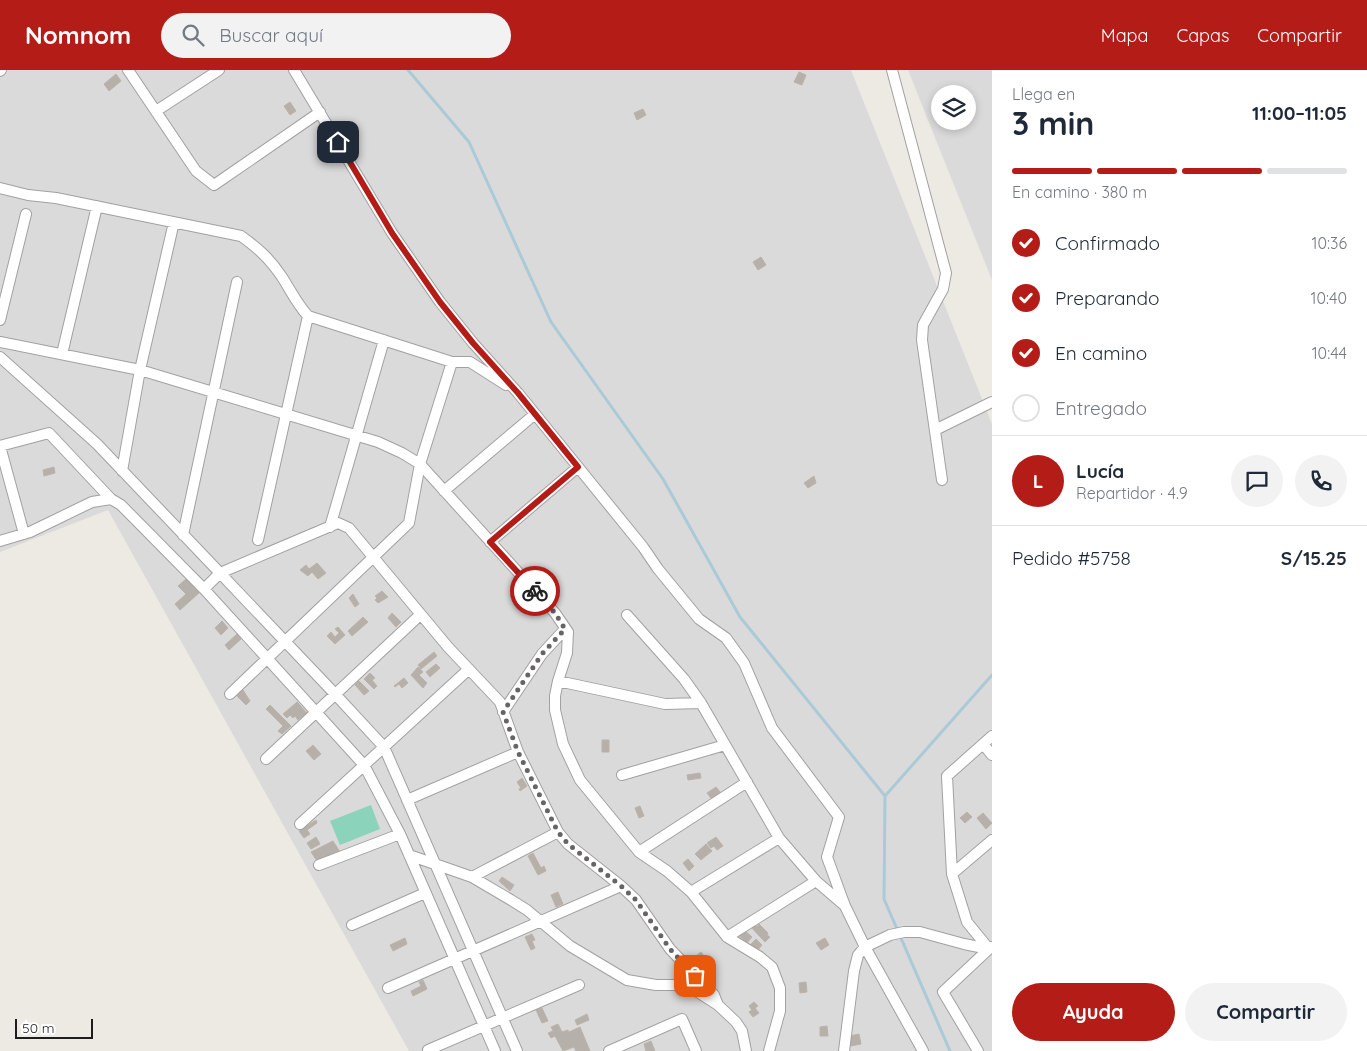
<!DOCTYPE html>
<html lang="es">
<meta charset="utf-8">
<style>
:root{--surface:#fff;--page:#f2f2f3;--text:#1f2937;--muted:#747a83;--line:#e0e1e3;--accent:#b31c17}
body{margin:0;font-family:Quicksand,sans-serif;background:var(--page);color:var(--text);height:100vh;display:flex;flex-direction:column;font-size:19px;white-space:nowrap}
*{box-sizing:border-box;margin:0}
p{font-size:16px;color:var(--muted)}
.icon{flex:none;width:28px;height:28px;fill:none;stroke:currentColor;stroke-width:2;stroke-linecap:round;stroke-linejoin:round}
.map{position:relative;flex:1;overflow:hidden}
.panel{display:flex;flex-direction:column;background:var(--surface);width:375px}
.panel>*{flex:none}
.tools{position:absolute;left:931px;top:15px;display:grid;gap:10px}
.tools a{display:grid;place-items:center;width:45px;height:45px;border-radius:50%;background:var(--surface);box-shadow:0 2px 8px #0003;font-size:25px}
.scale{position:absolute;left:15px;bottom:12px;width:78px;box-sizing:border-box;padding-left:5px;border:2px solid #1d1d1d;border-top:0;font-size:14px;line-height:18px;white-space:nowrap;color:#1d1d1d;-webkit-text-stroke:4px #fff;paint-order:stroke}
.pin{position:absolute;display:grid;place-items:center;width:42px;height:42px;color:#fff;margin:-21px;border-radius:10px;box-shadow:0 2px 8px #0006}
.courier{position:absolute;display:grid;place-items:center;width:50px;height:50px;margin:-25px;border:4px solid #b31c17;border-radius:50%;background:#fff;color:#222;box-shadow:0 1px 6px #0007}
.head em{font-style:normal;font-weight:800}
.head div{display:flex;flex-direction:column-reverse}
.head{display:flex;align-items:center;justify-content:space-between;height:85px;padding:0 20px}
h1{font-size:32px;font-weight:800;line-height:38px}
.bar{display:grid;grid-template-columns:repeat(4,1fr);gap:8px 5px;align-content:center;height:60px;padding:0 20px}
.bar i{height:6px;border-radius:4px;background:var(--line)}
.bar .on{background:var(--accent)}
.bar p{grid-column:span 4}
.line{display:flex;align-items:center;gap:12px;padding:0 20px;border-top:1px solid var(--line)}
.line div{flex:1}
.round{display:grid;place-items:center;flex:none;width:52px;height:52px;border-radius:26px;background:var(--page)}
ol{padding:0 20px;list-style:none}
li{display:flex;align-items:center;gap:15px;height:55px}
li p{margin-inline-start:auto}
li .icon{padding:5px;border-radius:50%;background:var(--accent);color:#fff;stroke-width:4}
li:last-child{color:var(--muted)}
li i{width:28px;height:28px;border:2px solid var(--line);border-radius:50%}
.primary-button{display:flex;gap:10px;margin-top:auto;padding:10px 20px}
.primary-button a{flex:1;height:58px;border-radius:30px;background:var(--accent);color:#fff;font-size:20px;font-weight:800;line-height:58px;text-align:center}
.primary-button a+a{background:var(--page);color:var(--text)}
header{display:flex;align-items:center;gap:30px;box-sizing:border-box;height:70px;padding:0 25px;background:var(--accent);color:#fff}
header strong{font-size:24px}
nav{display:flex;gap:28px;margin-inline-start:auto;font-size:18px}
.search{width:350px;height:45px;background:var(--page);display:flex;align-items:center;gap:12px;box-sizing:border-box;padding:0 18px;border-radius:28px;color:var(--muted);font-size:19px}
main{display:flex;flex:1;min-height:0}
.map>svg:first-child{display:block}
.residential{fill:#dbdada;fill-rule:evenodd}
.pitch{fill:#8bd3ba}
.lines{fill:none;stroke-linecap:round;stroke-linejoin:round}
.stream{stroke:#a9cad6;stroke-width:3}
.building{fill:#b6b0aa;stroke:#bdb2a8}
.minor-casing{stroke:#a1a1a1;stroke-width:12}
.minor{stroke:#fff;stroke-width:10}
.done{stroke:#666563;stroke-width:5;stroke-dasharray:0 9}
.route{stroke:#b31c17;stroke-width:6}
</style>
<header>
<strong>Nomnom</strong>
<div class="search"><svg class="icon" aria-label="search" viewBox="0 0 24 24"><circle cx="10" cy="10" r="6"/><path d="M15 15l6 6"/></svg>Buscar aquí</div>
<nav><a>Mapa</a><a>Capas</a><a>Compartir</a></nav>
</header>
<main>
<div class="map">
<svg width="992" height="981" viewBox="0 0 992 981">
<rect width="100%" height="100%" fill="#edeae4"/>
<path class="residential" d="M0 0H851L992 354V981H409L108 440 0 482Z
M908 0H992V210ZM940 24H968V51H940Z"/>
<path class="pitch" d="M371 735 380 759 340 775 330 751Z"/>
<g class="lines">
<path class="stream" d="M408 0 469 72 551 252 663 409 740 547 885 726 884 829 950 981
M885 726 992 605"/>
</g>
<path class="building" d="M799 2 806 5 802 15 794 12Z
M116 4 121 11 109 21 104 14Z
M290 32 296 41 290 45 284 36Z
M643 39 646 45 637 50 634 43Z
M761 187 766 195 758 200 753 192Z
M54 397 55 403 44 406 43 400Z
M814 406 816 413 808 418 804 413Z
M317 493 326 503 318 509 312 502 308 506 300 500 306 495 309 499Z
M186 509 199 523 180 540 175 534 186 524 178 516Z
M382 521 388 527 378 533 375 530 377 528 375 526Z
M353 524 359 534 355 537 349 528Z
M392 543 401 552 396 557 388 548Z
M363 547 368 552 352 566 348 561Z
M222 551 228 558 221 565 215 558Z
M338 557 345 565 335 574 327 566 331 562 335 567 339 563 335 559Z
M237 564 241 569 229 580 225 575Z
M434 582 437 586 421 599 418 595Z
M436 594 440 598 430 607 426 602Z
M418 597 423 602 419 605 427 613 423 618 411 605Z
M370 603 375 608 372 610 377 616 374 619 364 609Z
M404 608 408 613 402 618 399 614 395 617 394 616Z
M359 611 369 621 364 625 355 615Z
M243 620 250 631 246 635 237 626Z
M297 632 307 643 298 650 295 646 293 648 290 645 287 648 283 644Z
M270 635 291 656 282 664 278 661 283 656 266 639Z
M602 670H609V682H602Z
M313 675 321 684 314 690 306 681Z
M700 703 701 708 688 710 687 705Z
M522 708 527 716 520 721 519 719 521 718 517 712Z
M716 717 720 722 711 728 707 723Z
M640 736 644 746 639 748 635 738Z
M967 742 972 747 965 753 960 748Z
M983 743 992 753 986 759 977 748Z
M316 750 317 753 307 760 310 764 304 768 299 761Z
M316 767 320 774 311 779 307 773Z
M716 767 723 776 717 780 714 776 711 778 707 773Z
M333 771 340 782 317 791 311 782Z
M706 774 712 781 701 790 695 784Z
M533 783 541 798 544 796 546 801 538 805 528 786Z
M688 789 694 796 689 801 683 793Z
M502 807 514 815 510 821 499 811Z
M558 822 563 834 556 837 551 825Z
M753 853 757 857 759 854 768 863 767 865 770 867 765 872 750 856Z
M743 859 752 867 747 873 737 864Z
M532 864 535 870 532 871 535 878 531 880 525 867Z
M405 868 407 874 393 881 390 875Z
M825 868 829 875 821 880 816 873Z
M756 869 762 875 757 881 750 875Z
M701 882 704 886 695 894 691 890Z
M423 910 427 919 413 926 411 921 421 916 419 912Z
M806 912 807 922 800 923 799 913Z
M754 932 758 936 755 938 759 943 753 947 749 942 752 940 749 936Z
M542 938 548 951 542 953 536 940Z
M587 944 589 950 577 955 575 950Z
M558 954 562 962 568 960 569 962 580 957 590 981H576L574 977 563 981 555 966 551 968 548 963 553 961 551 957Z
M827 956 828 966H820V957Z
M859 964 861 974 851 976 850 966Z
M651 971 655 981H646L644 974Z"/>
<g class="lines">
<g class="minor-casing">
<path id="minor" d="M128 0 196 101 214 115 320 42
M294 0 392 163 440 232 473 273 518 323 643 477 658 499 699 549 726 568 744 593 772 658 839 747 827 787 845 836 865 877 923 981
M892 0 946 203 943 219 923 255 922 270 942 410
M0 1 1 0
M156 41 219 0
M0 118 28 125 56 128 241 166C259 179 270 189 282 207 291 221 297 234 308 246L452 292H470L506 315
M0 250 26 144
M0 272 140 300 378 372 402 383 420 394 555 543 568 562 567 583 558 611 555 626V640L563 674 580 710 639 782 667 801 691 822 727 867 760 887 772 897 780 918V941L769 981
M62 284 97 136
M0 287 97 374 220 503 338 453 349 458 448 577 500 632 518 682 558 762 568 774 621 816 636 830 670 879 714 925 718 935
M935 360 992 332
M0 376 49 363 111 429 121 435 204 519
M0 376 24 464
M122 401 140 300 174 152
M444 421 535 344
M330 457 384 270
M183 465 237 212
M258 470 308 246
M0 471 30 462 92 432 111 429
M490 472 578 397
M627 545 684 609 701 633 779 768 816 811 844 835
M558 611 665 634 701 633
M230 624 409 453 420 394 452 292
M503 642 542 584 565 559
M983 674 992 685
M266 689 420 545
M622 705 725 675
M407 730 518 682
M300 754 469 599
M639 782 747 712
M409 785 472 807 511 830 527 840 570 876 627 910 656 915H684L693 919 718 935 736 952 742 961 746 981
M319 795 400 764
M952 804 992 770
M472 807 558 762
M691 822 779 768
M352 855 425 823
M727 867 816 811
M989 879 967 852 952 804 947 706 992 666
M388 918 621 816
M428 980 579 915
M495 981 400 764 364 695 204 519 220 503 335 624 384 677 517 981
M609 981 682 949 696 981
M844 981 854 901 858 885 865 877 890 865 904 862H920L964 874 989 879
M978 981 943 922 991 877"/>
</g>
<use href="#minor" class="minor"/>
</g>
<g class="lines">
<path class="done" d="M535 521 555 543 565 559 542 584 503 642 518 682 558 762 568 774 621 816 636 830 670 879 695 906"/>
<path class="route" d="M338 72 392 163 440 232 473 273 518 323 578 397 490 472 535 521"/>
</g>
</svg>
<div class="tools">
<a><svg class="icon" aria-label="layers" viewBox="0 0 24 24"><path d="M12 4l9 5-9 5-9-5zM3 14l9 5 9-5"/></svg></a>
</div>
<div class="scale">50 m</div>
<div class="pin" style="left:695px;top:906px;background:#ea580c"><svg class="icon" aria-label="bag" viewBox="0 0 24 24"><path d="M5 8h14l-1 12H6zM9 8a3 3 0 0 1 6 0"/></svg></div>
<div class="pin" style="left:338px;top:72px;background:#1f2937"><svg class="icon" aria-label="home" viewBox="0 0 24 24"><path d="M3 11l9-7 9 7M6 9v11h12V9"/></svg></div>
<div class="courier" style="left:535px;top:521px"><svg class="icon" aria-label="bike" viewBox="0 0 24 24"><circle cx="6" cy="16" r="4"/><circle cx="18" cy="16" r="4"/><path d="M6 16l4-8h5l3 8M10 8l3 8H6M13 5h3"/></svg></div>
</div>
<section class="panel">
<div class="head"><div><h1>3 min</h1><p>Llega en</p></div><em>11:00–11:05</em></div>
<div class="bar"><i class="on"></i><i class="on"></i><i class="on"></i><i></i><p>En camino · 380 m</p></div>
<ol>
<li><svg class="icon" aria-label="check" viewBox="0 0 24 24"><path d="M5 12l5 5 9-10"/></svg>Confirmado<p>10:36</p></li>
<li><svg class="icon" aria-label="check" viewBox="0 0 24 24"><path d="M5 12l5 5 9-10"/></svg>Preparando<p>10:40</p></li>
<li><svg class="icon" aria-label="check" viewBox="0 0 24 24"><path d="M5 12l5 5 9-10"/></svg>En camino<p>10:44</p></li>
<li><i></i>Entregado</li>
</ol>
<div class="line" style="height:90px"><b class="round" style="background:var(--accent);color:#fff">L</b><div><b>Lucía</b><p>Repartidor · 4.9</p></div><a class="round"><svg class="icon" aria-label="chat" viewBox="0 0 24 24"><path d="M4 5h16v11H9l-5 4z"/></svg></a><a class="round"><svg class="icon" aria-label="phone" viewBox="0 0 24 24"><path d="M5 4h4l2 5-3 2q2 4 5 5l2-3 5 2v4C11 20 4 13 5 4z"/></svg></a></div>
<div class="line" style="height:65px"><div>Pedido #5758</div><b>S/15.25</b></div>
<div class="primary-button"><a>Ayuda</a><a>Compartir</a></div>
</section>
</main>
